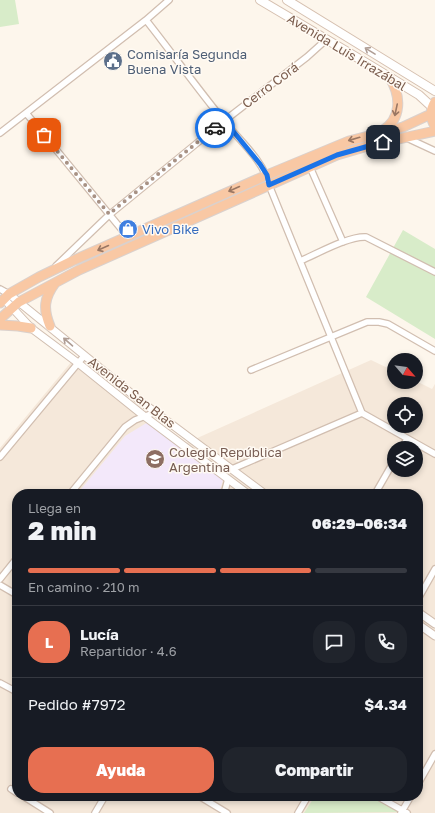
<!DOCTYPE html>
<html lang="es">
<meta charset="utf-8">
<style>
:root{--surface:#171b24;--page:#20242c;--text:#f1f3f6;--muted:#9ea1a6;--line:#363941;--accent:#e76f51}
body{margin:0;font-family:"Golos Text",sans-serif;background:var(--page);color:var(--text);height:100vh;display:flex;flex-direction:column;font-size:15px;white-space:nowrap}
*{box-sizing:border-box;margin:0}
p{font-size:13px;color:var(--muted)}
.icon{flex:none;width:22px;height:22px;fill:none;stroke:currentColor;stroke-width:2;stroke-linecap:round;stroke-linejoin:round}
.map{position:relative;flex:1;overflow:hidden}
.details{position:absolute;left:12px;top:489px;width:411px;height:312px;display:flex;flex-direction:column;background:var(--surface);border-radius:16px;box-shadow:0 2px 6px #0003}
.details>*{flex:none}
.needle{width:26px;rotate:118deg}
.fabs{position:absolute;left:387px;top:353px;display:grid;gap:8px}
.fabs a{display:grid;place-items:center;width:36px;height:36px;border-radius:50%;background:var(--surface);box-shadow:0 2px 6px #0003;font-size:20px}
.pin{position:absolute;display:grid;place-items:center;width:34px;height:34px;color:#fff;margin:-17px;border-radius:8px;box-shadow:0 2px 6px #0006}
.courier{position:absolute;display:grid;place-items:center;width:40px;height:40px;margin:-20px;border:3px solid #1a73e8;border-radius:50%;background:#fff;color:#222;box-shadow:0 1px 5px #0007}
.overview em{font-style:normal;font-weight:800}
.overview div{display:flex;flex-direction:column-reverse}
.overview{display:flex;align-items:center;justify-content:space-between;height:68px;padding:0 16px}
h1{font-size:26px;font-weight:800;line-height:30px}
.bar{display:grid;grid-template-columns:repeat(4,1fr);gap:6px 4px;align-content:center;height:48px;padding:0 16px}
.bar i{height:5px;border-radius:3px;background:var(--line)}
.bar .current{background:var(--accent)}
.bar p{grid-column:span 4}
.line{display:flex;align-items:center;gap:10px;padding:0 16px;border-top:1px solid var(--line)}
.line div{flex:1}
.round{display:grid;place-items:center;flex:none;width:42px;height:42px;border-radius:16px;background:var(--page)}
.primary-button{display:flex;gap:8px;margin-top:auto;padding:8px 16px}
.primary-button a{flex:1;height:46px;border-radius:16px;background:var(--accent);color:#fff;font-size:16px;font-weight:800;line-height:46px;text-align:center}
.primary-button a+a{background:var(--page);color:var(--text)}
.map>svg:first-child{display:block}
.residential{fill:#f5e8da;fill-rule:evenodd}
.education{fill:#f3e8fa}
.green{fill:#d8ecc9}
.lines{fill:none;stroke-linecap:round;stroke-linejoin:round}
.minor-casing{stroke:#d1beb0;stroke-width:8}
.tertiary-casing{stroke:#d1beb0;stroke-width:9}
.secondary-casing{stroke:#d6c0b0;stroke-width:10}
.trunk-casing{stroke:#dad1cd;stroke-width:11}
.minor{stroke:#fff;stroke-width:5.5}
.tertiary{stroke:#fff;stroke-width:7}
.secondary{stroke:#fff;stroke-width:8}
.trunk{stroke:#f9c8a4;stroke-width:9}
.oneway{stroke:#af9d94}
.oneway2{stroke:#9a7763}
.done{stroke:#a89285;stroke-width:4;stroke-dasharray:0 7.2}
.route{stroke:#1a73e8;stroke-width:5}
.labels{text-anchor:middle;stroke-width:3;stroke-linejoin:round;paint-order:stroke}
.street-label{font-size:13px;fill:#7a5c4d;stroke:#fffaf3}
.service-label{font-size:13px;fill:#4e5e75;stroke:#fffaf3;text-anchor:start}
.shop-label{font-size:13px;fill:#366cbe;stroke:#fffaf3;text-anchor:start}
.education-label{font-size:13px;fill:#785e54;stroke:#fffaf3;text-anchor:start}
</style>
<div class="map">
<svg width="435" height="813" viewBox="0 0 435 813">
<rect width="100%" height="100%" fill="#fdf6ec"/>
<path class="residential" d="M371 360 394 371V382L416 381 432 389 435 384V813H0V448L72 361 184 444ZM394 404H416V426H394ZM394 448H416V470H394ZM17 494H418V796H17Z"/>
<path class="education" d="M153 419 225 473 219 494H77L125 436Z"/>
<path class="green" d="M0 0H15L19 24 0 27Z
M403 230 435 249V339L366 297Z
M315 796H371L400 812 304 813Z"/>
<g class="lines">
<g class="minor-casing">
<path id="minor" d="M146 20C172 53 197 88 224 121 239 140 264 161 269 185L362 413 435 454
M26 113 127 236
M0 133 146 20 169 0
M407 138 435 151
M310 167 343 242
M300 261C317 254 348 236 366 237L435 272
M56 266 109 215 224 121 307 57 327 39
M0 289 9 294
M251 370 367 322H379L388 324 435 351
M402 448 407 439
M0 457 84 356
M232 469 362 413
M70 494 125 427 135 420 156 412
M224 494 228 479
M375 494 394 461
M0 579 17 558
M0 585 17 595
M418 599 435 569
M0 683 17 692
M418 784 435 754
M11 789 17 793
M23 796 50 813
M199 796 227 813
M377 796 407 813
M95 813 105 796
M298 813 308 796
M401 813 411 796"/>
</g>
<g class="tertiary-casing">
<path id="tertiary" d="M9 294 143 403 265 494
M4 299 31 328 78 363 144 416 248 494
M418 612 435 624
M418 624 435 636"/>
</g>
<g class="secondary-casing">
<path id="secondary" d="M260 0 368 64 419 95 432 107
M287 0 435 91"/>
</g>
<g class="trunk-casing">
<path id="trunk" d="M435 102C430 110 430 118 435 126
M382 131C402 119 401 96 390 78
M0 303 9 294 39 277 72 261 267 175 349 141 403 127 431 114
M0 319 19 302 79 270 337 155 371 145 435 131
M0 325 18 326 31 328
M50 326C43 309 44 298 55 283"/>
</g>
<use href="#minor" class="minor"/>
<use href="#tertiary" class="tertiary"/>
<use href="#secondary" class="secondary"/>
<use href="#trunk" class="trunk"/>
</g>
<defs><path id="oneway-shaft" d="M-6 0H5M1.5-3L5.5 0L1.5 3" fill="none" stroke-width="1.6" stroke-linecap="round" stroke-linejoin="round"/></defs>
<g class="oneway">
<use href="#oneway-shaft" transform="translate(370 51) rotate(-148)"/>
<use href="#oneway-shaft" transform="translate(68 342) rotate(-139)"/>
</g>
<g class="oneway2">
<use href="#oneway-shaft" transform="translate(396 110) rotate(102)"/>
<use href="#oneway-shaft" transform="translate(354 139) rotate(164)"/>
<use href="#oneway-shaft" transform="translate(234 189) rotate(156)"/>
<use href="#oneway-shaft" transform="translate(103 248) rotate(156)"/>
</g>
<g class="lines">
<path class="done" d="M44 135 109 214 215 128"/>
<path class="route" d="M215 128 224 120 260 164 267 175 269 185 337 155 383 142"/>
</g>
<defs>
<g id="civic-disc" transform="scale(1)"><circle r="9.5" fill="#5c6f8a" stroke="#fffaf3"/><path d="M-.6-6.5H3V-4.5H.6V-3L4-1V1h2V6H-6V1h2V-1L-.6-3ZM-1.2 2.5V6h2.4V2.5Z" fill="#fff"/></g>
<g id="shop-disc" transform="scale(1)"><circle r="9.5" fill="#3f7fe0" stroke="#fffaf3"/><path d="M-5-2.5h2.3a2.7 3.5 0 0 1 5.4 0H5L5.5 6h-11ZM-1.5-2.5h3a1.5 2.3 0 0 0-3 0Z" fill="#fff"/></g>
<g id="school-disc" transform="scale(1)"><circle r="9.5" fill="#8d6e63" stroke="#fffaf3"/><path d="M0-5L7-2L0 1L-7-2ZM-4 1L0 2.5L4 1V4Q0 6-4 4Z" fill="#fff"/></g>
</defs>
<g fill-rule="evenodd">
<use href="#civic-disc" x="113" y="61"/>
<use href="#shop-disc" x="128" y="229"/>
<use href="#school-disc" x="155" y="459"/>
</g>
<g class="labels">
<g class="street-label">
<text transform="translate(347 52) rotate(31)" y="5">Avenida Luis Irrazábal</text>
<text transform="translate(270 85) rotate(-37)" y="5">Cerro Corá</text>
<text transform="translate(132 392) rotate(38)" y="5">Avenida San Blas</text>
</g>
<g class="service-label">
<text x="127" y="59">Comisaría Segunda<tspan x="127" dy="15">Buena Vista</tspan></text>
</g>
<g class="shop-label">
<text x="142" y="234">Vivo Bike</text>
</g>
<g class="education-label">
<text x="169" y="457">Colegio República<tspan x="169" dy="15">Argentina</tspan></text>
</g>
</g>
</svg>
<div class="fabs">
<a><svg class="needle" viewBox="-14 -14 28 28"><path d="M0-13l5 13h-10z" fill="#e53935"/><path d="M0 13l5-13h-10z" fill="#9ea1a6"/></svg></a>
<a><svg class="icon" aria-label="locate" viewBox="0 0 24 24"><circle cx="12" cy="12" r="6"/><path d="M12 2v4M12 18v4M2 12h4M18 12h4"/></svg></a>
<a><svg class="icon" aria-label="layers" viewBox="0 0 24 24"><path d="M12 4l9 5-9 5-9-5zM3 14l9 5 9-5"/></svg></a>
</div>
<div class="pin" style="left:44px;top:135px;background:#ea580c"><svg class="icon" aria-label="bag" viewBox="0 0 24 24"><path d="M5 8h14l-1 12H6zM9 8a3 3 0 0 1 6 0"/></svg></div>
<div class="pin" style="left:383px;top:142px;background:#1f2937"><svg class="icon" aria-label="home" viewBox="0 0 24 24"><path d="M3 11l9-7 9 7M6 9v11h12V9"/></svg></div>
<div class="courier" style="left:215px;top:128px"><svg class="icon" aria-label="car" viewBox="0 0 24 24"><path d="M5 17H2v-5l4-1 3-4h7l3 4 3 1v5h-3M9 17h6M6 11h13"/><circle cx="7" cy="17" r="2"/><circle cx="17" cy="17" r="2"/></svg></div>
<section class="details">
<div class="overview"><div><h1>2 min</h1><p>Llega en</p></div><em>06:29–06:34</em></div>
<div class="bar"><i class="current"></i><i class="current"></i><i class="current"></i><i></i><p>En camino · 210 m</p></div>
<div class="line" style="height:72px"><b class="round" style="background:var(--accent);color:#fff">L</b><div><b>Lucía</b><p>Repartidor · 4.6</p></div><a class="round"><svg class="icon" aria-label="chat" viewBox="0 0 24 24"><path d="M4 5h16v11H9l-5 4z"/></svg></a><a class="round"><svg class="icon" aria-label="phone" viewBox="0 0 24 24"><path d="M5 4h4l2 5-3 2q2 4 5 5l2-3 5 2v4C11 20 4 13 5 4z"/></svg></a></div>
<div class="line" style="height:52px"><div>Pedido #7972</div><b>$4.34</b></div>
<div class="primary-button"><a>Ayuda</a><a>Compartir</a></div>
</section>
</div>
